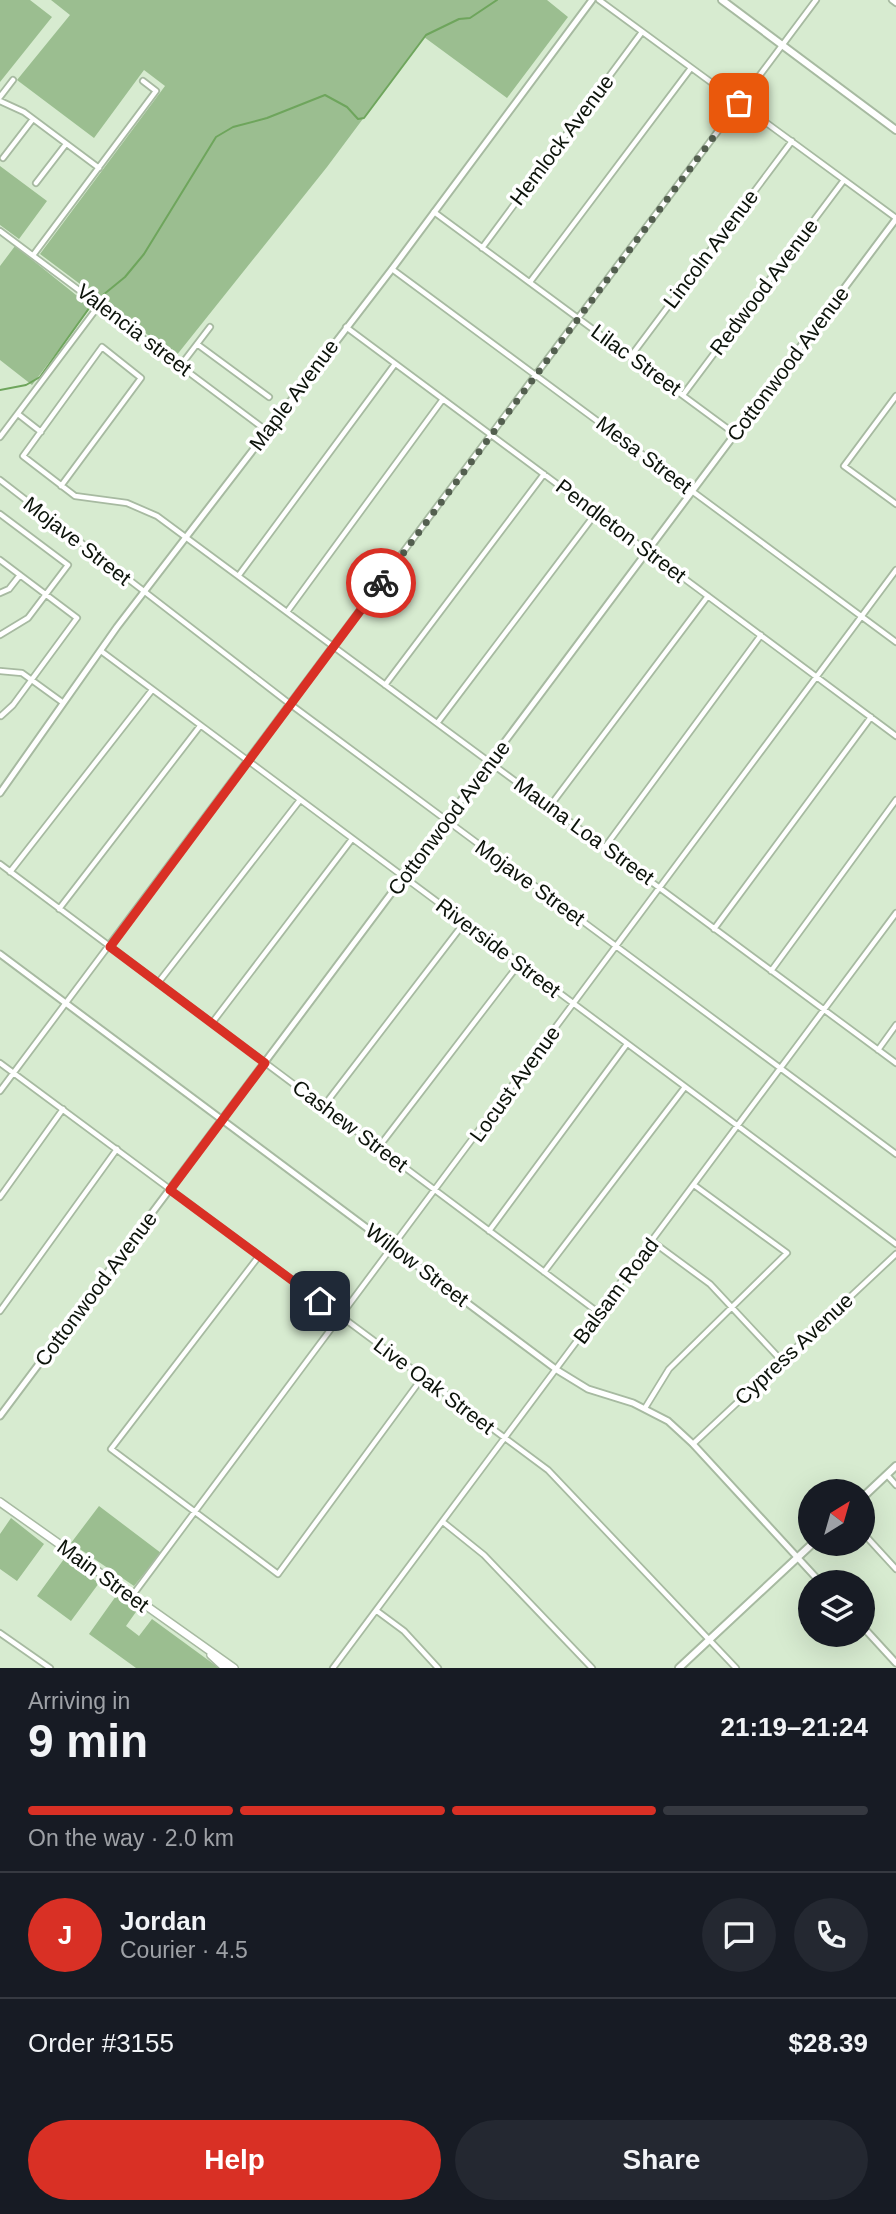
<!DOCTYPE html>
<meta charset="utf-8">
<style>
:root{--surface:#171b24;--page:#242831;--text:#f1f3f6;--muted:#9ea1a6;--line:#363941;--accent:#d93025}
body{margin:0;font-family:Helvetica,sans-serif;background:var(--page);color:var(--text);height:100vh;display:flex;flex-direction:column;font-size:26px;white-space:nowrap}
*{box-sizing:border-box;margin:0}
p{font-size:23px;color:var(--muted)}
.icon{flex:none;width:38px;height:38px;fill:none;stroke:currentColor;stroke-width:2;stroke-linecap:round;stroke-linejoin:round}
.map{position:relative;height:1668px;overflow:hidden}
.side{display:flex;flex-direction:column;background:var(--surface);flex:1}
.side>*{flex:none}
.needle{width:46px;rotate:37deg}
.fabs{position:absolute;left:798px;top:1479px;display:grid;gap:14px}
.fabs a{display:grid;place-items:center;width:77px;height:77px;border-radius:50%;background:var(--surface);box-shadow:0 7px 28px #0002;font-size:35px}
.pin{position:absolute;display:grid;place-items:center;width:60px;height:60px;color:#fff;margin:-30px;border-radius:14px;box-shadow:0 4px 10px #0006}
.courier{position:absolute;display:grid;place-items:center;width:70px;height:70px;margin:-35px;border:5px solid #d93025;border-radius:50%;background:#fff;color:#222;box-shadow:0 2px 9px #0007}
.headline em{font-style:normal;font-weight:700}
.headline div{display:flex;flex-direction:column-reverse}
.headline{display:flex;align-items:center;justify-content:space-between;height:119px;padding:0 28px}
h1{font-size:46px;font-weight:700;line-height:52px}
.bar{display:grid;grid-template-columns:repeat(4,1fr);gap:10px 7px;align-content:center;height:84px;padding:0 28px}
.bar i{height:9px;border-radius:5px;background:var(--line)}
.bar .active{background:var(--accent)}
.bar p{grid-column:span 4}
.line{display:flex;align-items:center;gap:18px;padding:0 28px;border-top:2px solid var(--line)}
.line div{flex:1}
.round{display:grid;place-items:center;flex:none;width:74px;height:74px;border-radius:37px;background:var(--page)}
.action{display:flex;gap:14px;margin-top:auto;padding:14px 28px}
.action a{flex:1;height:80px;border-radius:42px;background:var(--accent);color:#fff;font-size:28px;font-weight:700;line-height:80px;text-align:center}
.action a+a{background:var(--page);color:var(--text)}
.map>svg:first-child{display:block}
.green{fill:#9bbe90}
.lines{fill:none;stroke-linecap:round;stroke-linejoin:round}
.stream{stroke:#6ea55c;stroke-width:2}
.minor-casing{stroke:#a7baa1;stroke-width:8}
.tertiary-casing{stroke:#a7baa1;stroke-width:9}
.secondary-casing{stroke:#a7baa1;stroke-width:10}
.primary-casing{stroke:#a7baa1;stroke-width:10}
.minor{stroke:#fff;stroke-width:4.5}
.tertiary{stroke:#fff;stroke-width:5}
.secondary{stroke:#fff;stroke-width:6}
.primary{stroke:#fff;stroke-width:7}
.done{stroke:#535f4f;stroke-width:7;stroke-dasharray:0 12.6}
.route{stroke:#d93025;stroke-width:9}
.labels{text-anchor:middle;stroke-width:7;stroke-linejoin:round;paint-order:stroke}
.street-label{font-size:21px;fill:#0c130a;stroke:#fff}
</style>
<div class="map">
<svg width="896" height="1668" viewBox="0 0 896 1668">
<rect width="100%" height="100%" fill="#d7ebd0"/>
<path class="green" d="M0 0H30L52 17 0 82Z
M51 0H547L568 17 507 98 424 37 327 167 176 356 40 254 165 86 144 70 94 138 17 80 70 15Z
M0 166 47 201 19 239 0 225Z
M15 246 91 307 32 385 0 360V266Z
M99 1506 161 1553 134 1586 71 1543Z
M11 1518 44 1544 17 1581 0 1569V1534Z
M64 1559 99 1583 71 1621 37 1596Z
M116 1596 138 1609 126 1626 139 1636 152 1619 219 1668H136L89 1634Z"/>
<g class="lines">
<path class="stream" d="M0 390 26 385 40 377 92 304 125 277 144 254 216 137 233 127 267 118 325 95 347 107 358 119 364 118 426 35 459 19 470 18 497 0"/>
<g class="minor-casing">
<path id="minor" d="M599 0 896 218
M892 0 896 3
M0 97 13 80
M0 101 24 112 99 168
M3 158 33 119
M36 183 66 144
M434 212 735 434
M0 231 267 431
M482 248 642 32
M34 254 156 91 143 81
M392 269 896 642
M530 282 691 68
M346 327 896 736
M197 344 269 397
M631 356 792 141
M181 365 210 327
M683 395 844 180
M896 396 844 466 896 504
M18 414 41 432
M0 437 100 304
M0 480 290 704 896 1154
M61 486 141 378 102 347 23 456 75 496 127 503 157 516 896 1063
M0 514 68 565 28 618 0 635
M0 560 77 618 13 705 1 716
M239 575 395 364
M0 593 9 589 20 575
M287 612 443 399
M101 651 896 1244
M0 671 22 673 62 702
M385 685 544 474
M438 722 596 513
M550 806 708 596
M605 847 761 635
M0 864 599 1313
M10 872 152 690
M59 909 200 726
M714 929 871 717
M771 971 896 800
M158 983 300 800
M212 1023 352 839
M878 1050 896 1025
M0 1063 548 1470 736 1668
M0 1091 816 0
M323 1107 464 923
M378 1148 519 964
M0 1197 63 1109
M489 1231 627 1044
M653 1242 710 1284 781 1360
M259 1256 111 1449 278 1574 422 1378
M544 1272 685 1087
M0 1311 117 1149
M645 1408 669 1369 787 1253 694 1185
M693 1444 896 1254
M887 1475 896 1485
M443 1522 484 1555 592 1668
M863 1533 896 1569
M132 1596 896 570
M377 1611 404 1631 438 1668
M0 1633 50 1668
M333 1668 896 913"/>
</g>
<g class="tertiary-casing">
<path id="tertiary" d="M0 793 117 627 392 269 592 0
M0 954 557 1370 588 1389 633 1403 668 1421 693 1444 820 1582
M0 1416 896 219
M863 1627 896 1663"/>
</g>
<g class="secondary-casing">
<path id="secondary" d="M722 0 896 130
M863 1497 896 1466
M679 1668 812 1544"/>
</g>
<g class="primary-casing">
<path id="primary" d="M0 1502 234 1668
M211 1655 225 1668"/>
</g>
<use href="#minor" class="minor"/>
<use href="#tertiary" class="tertiary"/>
<use href="#secondary" class="secondary"/>
<use href="#primary" class="primary"/>
</g>
<g class="lines">
<path class="done" d="M381 583 739 103"/>
<path class="route" d="M320 1301 170 1190 265 1063 110 947 381 583"/>
</g>
<g class="labels">
<g class="street-label">
<text transform="translate(562 140) rotate(-53)" y="7">Hemlock Avenue</text>
<text transform="translate(711 249) rotate(-53)" y="7">Lincoln Avenue</text>
<text transform="translate(764 287) rotate(-53)" y="7">Redwood Avenue</text>
<text transform="translate(134 330) rotate(37)" y="7">Valencia street</text>
<text transform="translate(636 360) rotate(36)" y="7">Lilac Street</text>
<text transform="translate(788 364) rotate(-53)" y="7">Cottonwood Avenue</text>
<text transform="translate(294 395) rotate(-53)" y="7">Maple Avenue</text>
<text transform="translate(644 455) rotate(37)" y="7">Mesa Street</text>
<text transform="translate(621 531) rotate(37)" y="7">Pendleton Street</text>
<text transform="translate(77 541) rotate(38)" y="7">Mojave Street</text>
<text transform="translate(449 818) rotate(-53)" y="7">Cottonwood Avenue</text>
<text transform="translate(584 831) rotate(36)" y="7">Mauna Loa Street</text>
<text transform="translate(530 883) rotate(36)" y="7">Mojave Street</text>
<text transform="translate(498 948) rotate(37)" y="7">Riverside Street</text>
<text transform="translate(515 1084) rotate(-54)" y="7">Locust Avenue</text>
<text transform="translate(350 1126) rotate(37)" y="7">Cashew Street</text>
<text transform="translate(417 1265) rotate(37)" y="7">Willow Street</text>
<text transform="translate(96 1289) rotate(-53)" y="7">Cottonwood Avenue</text>
<text transform="translate(616 1291) rotate(-53)" y="7">Balsam Road</text>
<text transform="translate(794 1349) rotate(-43)" y="7">Cypress Avenue</text>
<text transform="translate(434 1386) rotate(37)" y="7">Live Oak Street</text>
<text transform="translate(103 1576) rotate(36)" y="7">Main Street</text>
</g>
</g>
</svg>
<div class="fabs">
<a><svg class="needle" viewBox="-14 -14 28 28"><path d="M0-13l5 13h-10z" fill="#e53935"/><path d="M0 13l5-13h-10z" fill="#9ea1a6"/></svg></a>
<a><svg class="icon" aria-label="layers" viewBox="0 0 24 24"><path d="M12 4l9 5-9 5-9-5zM3 14l9 5 9-5"/></svg></a>
</div>
<div class="pin" style="left:739px;top:103px;background:#ea580c"><svg class="icon" aria-label="bag" viewBox="0 0 24 24"><path d="M5 8h14l-1 12H6zM9 8a3 3 0 0 1 6 0"/></svg></div>
<div class="pin" style="left:320px;top:1301px;background:#1f2937"><svg class="icon" aria-label="home" viewBox="0 0 24 24"><path d="M3 11l9-7 9 7M6 9v11h12V9"/></svg></div>
<div class="courier" style="left:381px;top:583px"><svg class="icon" aria-label="bike" viewBox="0 0 24 24"><circle cx="6" cy="16" r="4"/><circle cx="18" cy="16" r="4"/><path d="M6 16l4-8h5l3 8M10 8l3 8H6M13 5h3"/></svg></div>
</div>
<section class="side">
<div class="headline"><div><h1>9 min</h1><p>Arriving in</p></div><em>21:19–21:24</em></div>
<div class="bar"><i class="active"></i><i class="active"></i><i class="active"></i><i></i><p>On the way · 2.0 km</p></div>
<div class="line" style="height:126px"><b class="round" style="background:var(--accent);color:#fff">J</b><div><b>Jordan</b><p>Courier · 4.5</p></div><a class="round"><svg class="icon" aria-label="chat" viewBox="0 0 24 24"><path d="M4 5h16v11H9l-5 4z"/></svg></a><a class="round"><svg class="icon" aria-label="phone" viewBox="0 0 24 24"><path d="M5 4h4l2 5-3 2q2 4 5 5l2-3 5 2v4C11 20 4 13 5 4z"/></svg></a></div>
<div class="line" style="height:91px"><div>Order #3155</div><b>$28.39</b></div>
<div class="action"><a>Help</a><a>Share</a></div>
</section>
